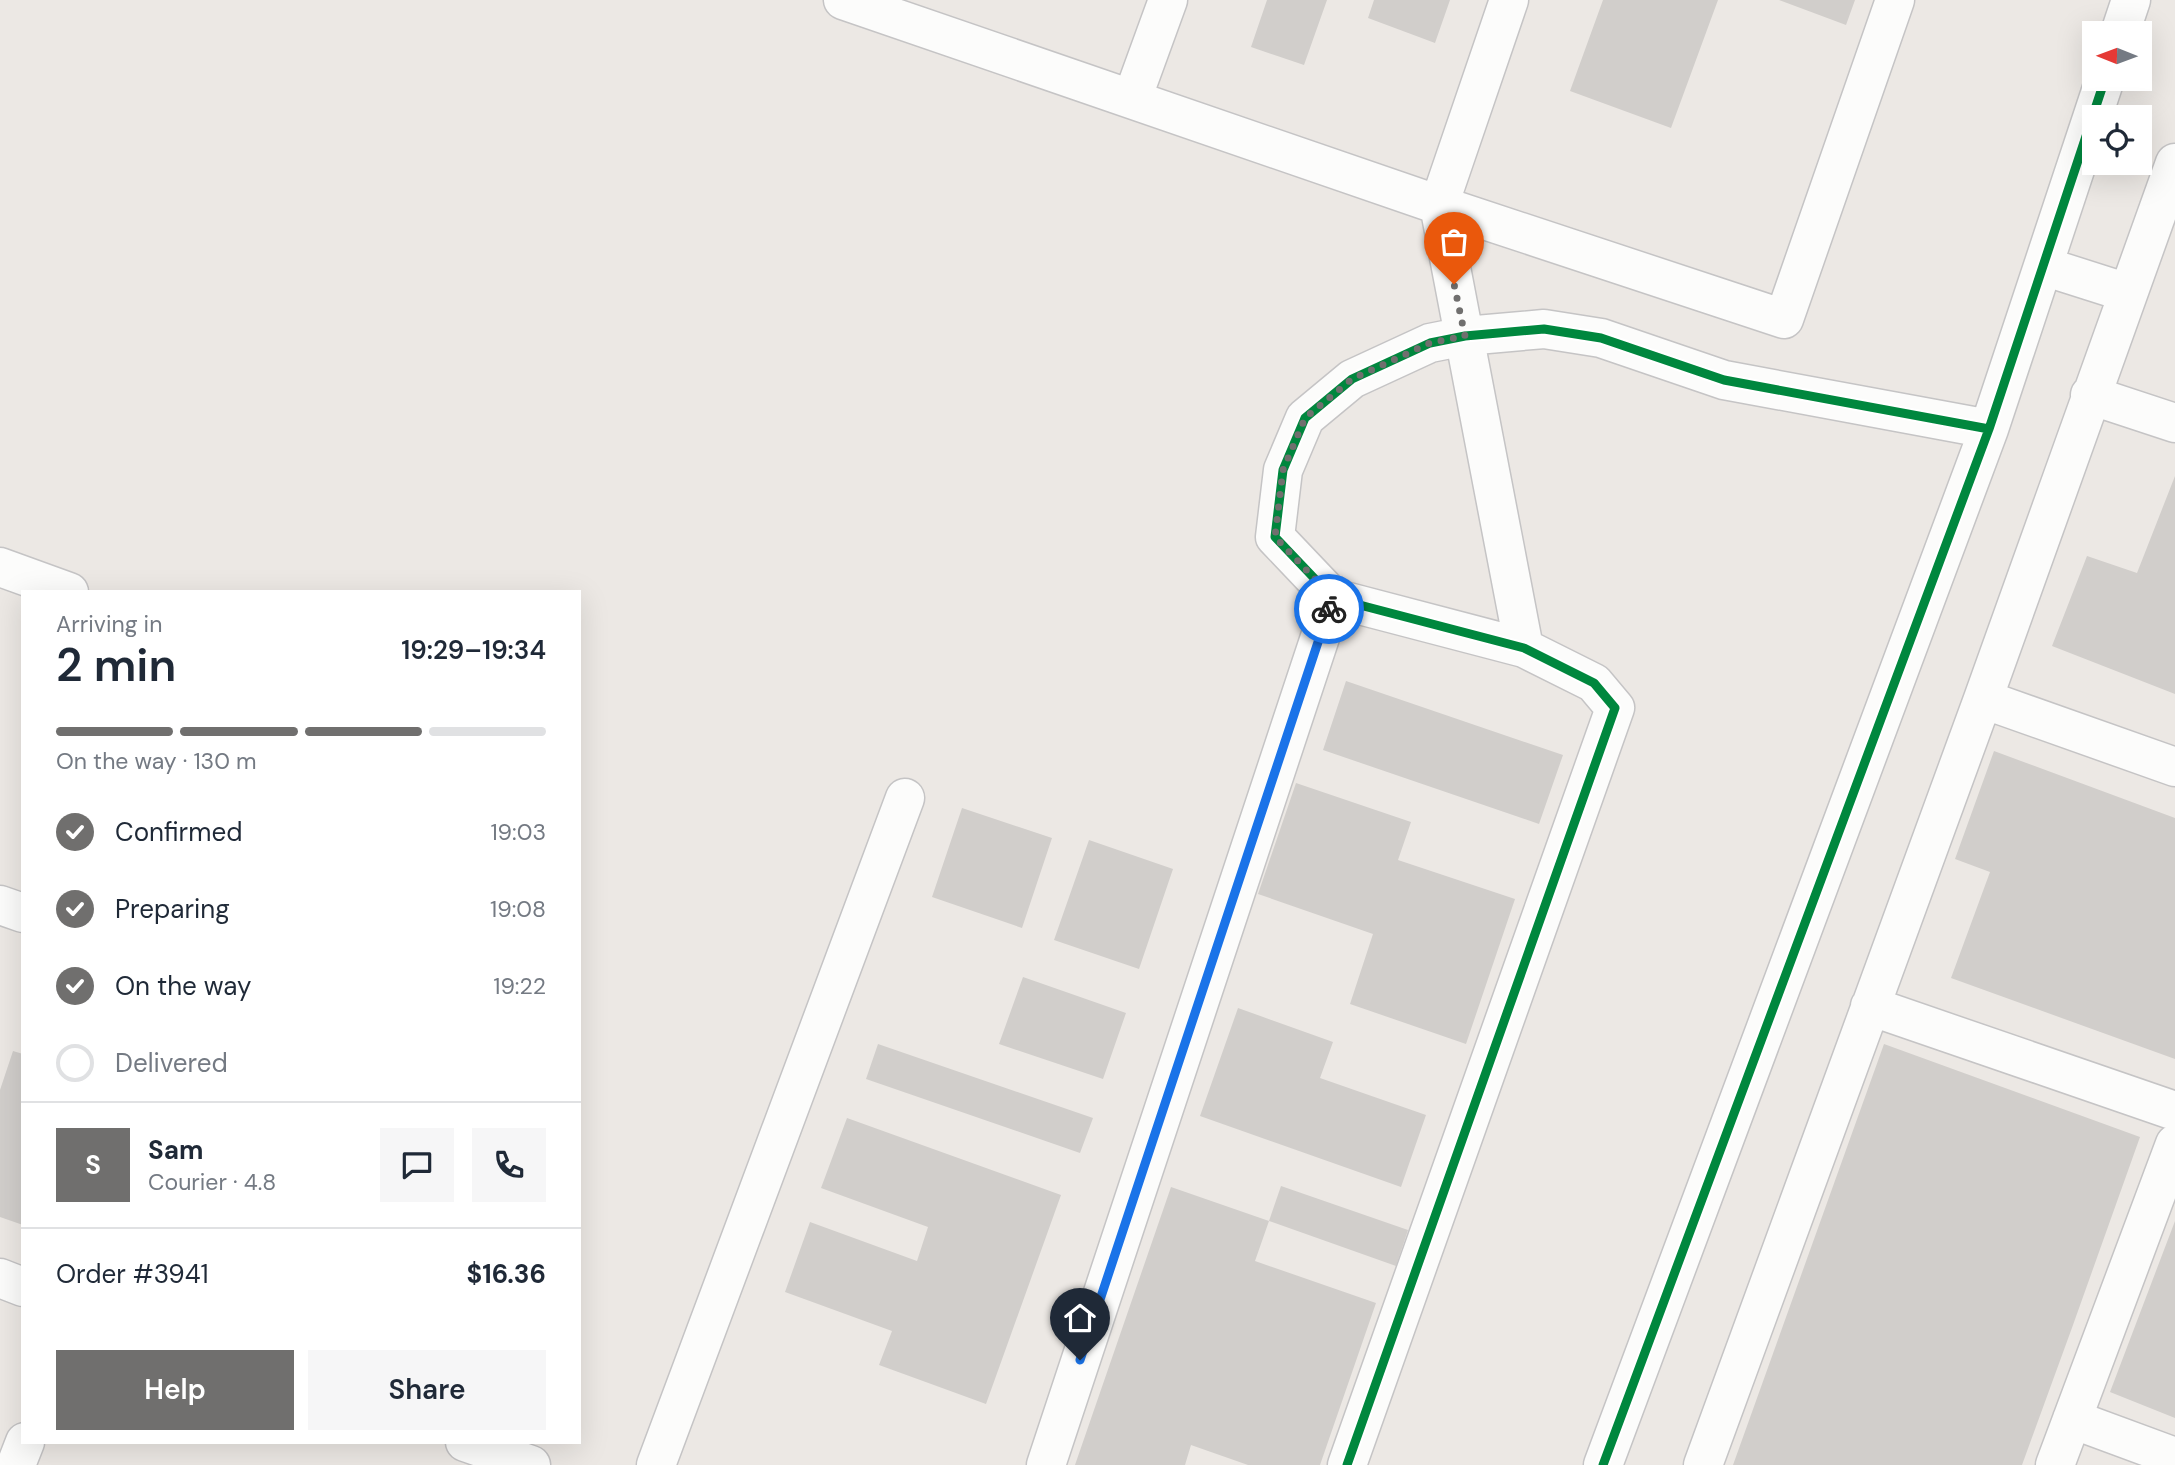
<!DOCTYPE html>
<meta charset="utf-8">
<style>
:root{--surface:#fff;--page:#f6f6f7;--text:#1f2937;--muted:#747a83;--line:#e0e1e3;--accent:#706f6e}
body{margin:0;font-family:"DM Sans",sans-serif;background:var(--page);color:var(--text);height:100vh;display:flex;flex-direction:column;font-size:26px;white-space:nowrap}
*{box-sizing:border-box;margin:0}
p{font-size:23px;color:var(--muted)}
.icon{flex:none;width:38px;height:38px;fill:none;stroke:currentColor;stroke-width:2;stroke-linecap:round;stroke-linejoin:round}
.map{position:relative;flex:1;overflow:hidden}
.sheet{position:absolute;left:21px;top:590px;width:560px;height:854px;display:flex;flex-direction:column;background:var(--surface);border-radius:0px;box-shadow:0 7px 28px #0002}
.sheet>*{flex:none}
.needle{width:46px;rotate:271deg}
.fabs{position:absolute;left:2082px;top:21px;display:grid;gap:14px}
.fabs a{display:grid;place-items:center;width:70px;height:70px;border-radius:0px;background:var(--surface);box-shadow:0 7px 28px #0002;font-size:35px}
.pin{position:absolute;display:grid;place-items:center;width:60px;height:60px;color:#fff;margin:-72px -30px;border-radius:50% 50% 50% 0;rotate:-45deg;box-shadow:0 0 7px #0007}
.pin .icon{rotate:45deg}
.courier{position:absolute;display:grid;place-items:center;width:70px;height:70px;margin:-35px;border:5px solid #1a73e8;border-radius:50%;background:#fff;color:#222;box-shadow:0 2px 9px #0007}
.summary em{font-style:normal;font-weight:600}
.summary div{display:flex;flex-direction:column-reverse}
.summary{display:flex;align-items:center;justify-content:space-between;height:119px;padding:0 35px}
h1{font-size:46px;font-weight:600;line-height:52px}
.bar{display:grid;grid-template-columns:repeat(4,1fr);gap:10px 7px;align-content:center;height:84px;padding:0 35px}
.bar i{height:9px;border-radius:5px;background:var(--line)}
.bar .on{background:var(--accent)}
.bar p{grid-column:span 4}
.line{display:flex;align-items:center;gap:18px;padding:0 35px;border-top:2px solid var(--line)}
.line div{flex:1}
.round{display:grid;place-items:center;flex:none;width:74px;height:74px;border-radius:0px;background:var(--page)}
ol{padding:0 35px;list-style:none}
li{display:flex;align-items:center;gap:21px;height:77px}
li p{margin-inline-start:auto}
li .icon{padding:7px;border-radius:50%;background:var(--accent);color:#fff;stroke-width:4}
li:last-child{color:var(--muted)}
li i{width:38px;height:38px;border:4px solid var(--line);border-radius:50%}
.primary-button{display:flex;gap:14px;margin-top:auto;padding:14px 35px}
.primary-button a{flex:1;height:80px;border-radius:0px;background:var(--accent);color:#fff;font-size:28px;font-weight:600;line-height:80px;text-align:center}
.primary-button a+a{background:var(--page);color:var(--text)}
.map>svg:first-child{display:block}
.building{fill:#d1cecb}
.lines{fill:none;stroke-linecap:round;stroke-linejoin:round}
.minor-casing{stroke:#c5c4c5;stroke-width:41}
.minor{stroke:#fcfcfb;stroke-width:38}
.cycleway-casing{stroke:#fff;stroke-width:13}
.cycleway{stroke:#00873e;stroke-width:9}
.done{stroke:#706f6e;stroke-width:7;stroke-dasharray:0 12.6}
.route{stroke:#1a73e8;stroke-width:9}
</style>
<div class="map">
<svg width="2175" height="1465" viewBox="0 0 2175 1465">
<rect width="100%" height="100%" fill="#ece8e4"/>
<path class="building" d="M1267 0H1327L1304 65 1251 47Z
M1374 0H1450L1435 43 1368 18Z
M1603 0H1718L1671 128 1570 91Z
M1779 0H1855L1846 25Z
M2175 476V694L2052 646 2087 556 2137 573Z
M1346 681 1563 755 1539 824 1323 750Z
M1994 751 2175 818V1059L1951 978 1990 872 1955 859Z
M1296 783 1411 822 1398 860 1515 899 1466 1044 1350 1004 1373 934 1258 894Z
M962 808 1052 838 1022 928 932 897Z
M1089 840 1173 869 1139 969 1054 940Z
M1023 977 1126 1013 1103 1079 999 1044Z
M1238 1008 1333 1042 1320 1078 1426 1115 1401 1187 1200 1116Z
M878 1044 1093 1118 1080 1153 866 1079Z
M1884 1044 2140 1137 2073 1325 2022 1465H1733Z
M13 1051 23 1054V1225L0 1217V1090Z
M847 1118 1061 1195 986 1404 879 1365 892 1331 785 1292 810 1222 917 1261 928 1227 821 1188Z
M1281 1186 1408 1230 1396 1266 1269 1221Z
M1171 1187 1269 1221 1255 1261 1376 1303 1320 1465H1248L1191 1445 1185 1465H1075Z
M2175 1221V1418L2110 1392Z"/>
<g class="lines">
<g class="minor-casing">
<path id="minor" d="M843 0 1439 205 1784 319 1895 0
M1509 0 1439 205 1524 648
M2120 33 2131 0
M1132 99 1168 0
M2043 266 2128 293
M2090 395 2175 423
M0 567 69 592
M1983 699 2175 767
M0 905 23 913
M1870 1006 2175 1111
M0 1278 23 1287
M2072 1419 2175 1457
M465 1442 531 1465
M16 1465 25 1442
M656 1465 905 798
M1046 1465 1333 598
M1347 1465 1615 708 1594 683 1524 648 1333 598 1275 537 1283 470 1305 418 1352 379 1430 343 1465 336 1544 329 1601 338 1724 380 1989 429
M1603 1465 1989 429 2105 79
M1703 1465 1983 699 2175 163
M2055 1465 2175 1144"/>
</g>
<use href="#minor" class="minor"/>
<g class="cycleway-casing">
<path id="cycleway" d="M1347 1465 1615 708 1594 683 1524 648 1333 598 1275 537 1283 470 1305 418 1352 379 1430 343 1465 336 1544 329 1601 338 1724 380 1989 429
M1603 1465 1989 429 2105 79"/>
</g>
<use href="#cycleway" class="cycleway"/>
</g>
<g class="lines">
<path class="done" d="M1329 609 1333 598 1275 537 1283 470 1305 418 1352 379 1430 343 1465 336 1454 284"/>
<path class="route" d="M1080 1360 1329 609"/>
</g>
</svg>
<div class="fabs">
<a><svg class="needle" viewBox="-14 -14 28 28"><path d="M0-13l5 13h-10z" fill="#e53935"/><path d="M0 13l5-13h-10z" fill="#747a83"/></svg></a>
<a><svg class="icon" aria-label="locate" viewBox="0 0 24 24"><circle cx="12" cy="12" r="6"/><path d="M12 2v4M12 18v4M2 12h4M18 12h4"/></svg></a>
</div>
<div class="pin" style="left:1454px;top:284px;background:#ea580c"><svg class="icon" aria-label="bag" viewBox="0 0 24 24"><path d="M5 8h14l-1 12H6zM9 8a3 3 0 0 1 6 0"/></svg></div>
<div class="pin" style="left:1080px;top:1360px;background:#1f2937"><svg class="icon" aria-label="home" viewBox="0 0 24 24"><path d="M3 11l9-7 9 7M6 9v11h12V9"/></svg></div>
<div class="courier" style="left:1329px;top:609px"><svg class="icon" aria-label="bike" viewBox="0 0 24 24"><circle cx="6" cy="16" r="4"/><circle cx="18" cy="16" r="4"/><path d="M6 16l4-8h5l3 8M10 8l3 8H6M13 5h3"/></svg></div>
<section class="sheet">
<div class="summary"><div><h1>2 min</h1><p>Arriving in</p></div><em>19:29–19:34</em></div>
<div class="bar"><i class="on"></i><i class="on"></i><i class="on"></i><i></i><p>On the way · 130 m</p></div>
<ol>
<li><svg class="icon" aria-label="check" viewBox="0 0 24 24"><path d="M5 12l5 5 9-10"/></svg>Confirmed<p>19:03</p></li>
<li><svg class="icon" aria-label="check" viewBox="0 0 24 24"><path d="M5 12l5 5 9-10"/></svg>Preparing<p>19:08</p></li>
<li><svg class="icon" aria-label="check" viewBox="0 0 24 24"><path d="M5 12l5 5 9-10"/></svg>On the way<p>19:22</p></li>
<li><i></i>Delivered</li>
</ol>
<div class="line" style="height:126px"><b class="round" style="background:var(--accent);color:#fff">S</b><div><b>Sam</b><p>Courier · 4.8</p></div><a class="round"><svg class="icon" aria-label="chat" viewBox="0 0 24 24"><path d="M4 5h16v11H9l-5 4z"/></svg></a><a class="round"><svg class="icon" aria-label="phone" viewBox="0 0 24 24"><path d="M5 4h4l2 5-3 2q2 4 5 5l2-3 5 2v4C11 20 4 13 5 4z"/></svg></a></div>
<div class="line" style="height:91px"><div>Order #3941</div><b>$16.36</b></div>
<div class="primary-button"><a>Help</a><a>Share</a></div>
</section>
</div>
